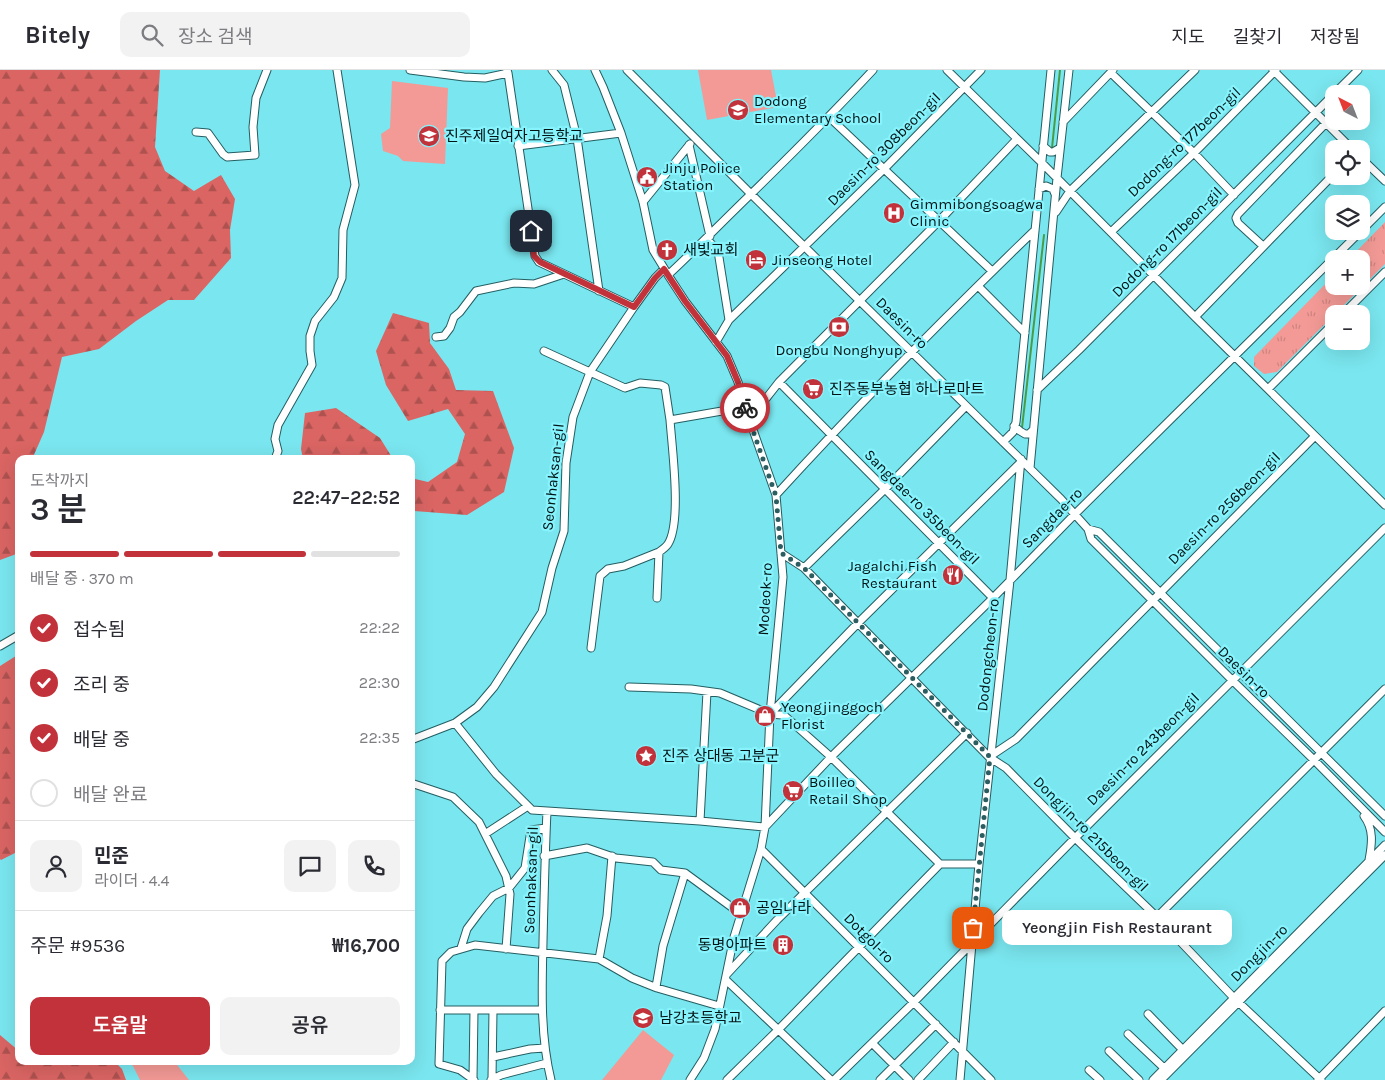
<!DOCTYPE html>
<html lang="ko">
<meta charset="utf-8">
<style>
:root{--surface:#fff;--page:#f2f2f3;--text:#2b2b33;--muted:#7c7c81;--line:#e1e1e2;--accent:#c2323a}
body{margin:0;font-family:Karla,"Noto Sans KR",sans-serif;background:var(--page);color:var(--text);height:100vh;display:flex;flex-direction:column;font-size:19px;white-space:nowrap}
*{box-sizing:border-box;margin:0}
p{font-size:16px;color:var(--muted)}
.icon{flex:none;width:28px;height:28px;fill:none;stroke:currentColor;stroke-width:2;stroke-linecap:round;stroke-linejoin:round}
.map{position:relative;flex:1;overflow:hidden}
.sheet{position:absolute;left:15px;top:385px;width:400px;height:610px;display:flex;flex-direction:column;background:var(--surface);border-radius:10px;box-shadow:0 5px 20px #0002}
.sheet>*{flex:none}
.needle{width:32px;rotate:318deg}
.buttons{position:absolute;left:1325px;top:15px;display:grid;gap:10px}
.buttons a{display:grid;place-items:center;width:45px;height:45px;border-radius:10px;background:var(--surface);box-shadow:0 5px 20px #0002;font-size:25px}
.pin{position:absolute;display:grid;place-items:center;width:42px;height:42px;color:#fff;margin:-21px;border-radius:10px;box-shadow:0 2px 8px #0006}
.courier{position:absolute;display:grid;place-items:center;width:50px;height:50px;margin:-25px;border:4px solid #c2323a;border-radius:50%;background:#fff;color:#222;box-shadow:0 1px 6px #0007}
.bubble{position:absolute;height:35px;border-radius:10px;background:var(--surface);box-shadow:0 5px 20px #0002;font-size:16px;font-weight:600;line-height:35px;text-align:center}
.head em{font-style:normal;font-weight:600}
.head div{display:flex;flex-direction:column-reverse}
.head{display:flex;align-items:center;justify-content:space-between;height:85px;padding:0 15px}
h1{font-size:32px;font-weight:600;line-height:38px}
.bar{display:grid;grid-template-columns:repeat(4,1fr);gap:8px 5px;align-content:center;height:60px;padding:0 15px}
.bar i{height:6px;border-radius:4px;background:var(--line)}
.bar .active{background:var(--accent)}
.bar p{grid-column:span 4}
.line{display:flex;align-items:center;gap:12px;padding:0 15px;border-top:1px solid var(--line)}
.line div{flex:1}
.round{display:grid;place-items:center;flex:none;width:52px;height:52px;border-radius:10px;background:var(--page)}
ol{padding:0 15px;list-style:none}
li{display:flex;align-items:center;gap:15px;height:55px}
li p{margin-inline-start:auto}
li .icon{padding:5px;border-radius:50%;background:var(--accent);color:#fff;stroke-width:4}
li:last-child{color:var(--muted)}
li i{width:28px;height:28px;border:2px solid var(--line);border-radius:50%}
.cta{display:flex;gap:10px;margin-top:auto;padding:10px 15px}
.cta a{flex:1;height:58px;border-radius:10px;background:var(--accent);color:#fff;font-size:20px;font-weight:600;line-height:58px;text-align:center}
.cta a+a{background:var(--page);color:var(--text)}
header{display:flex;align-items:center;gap:30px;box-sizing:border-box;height:70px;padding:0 25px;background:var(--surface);border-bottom:1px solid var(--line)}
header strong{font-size:24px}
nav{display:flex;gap:28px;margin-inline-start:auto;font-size:18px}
.search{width:350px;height:45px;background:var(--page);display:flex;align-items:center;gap:12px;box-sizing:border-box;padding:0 18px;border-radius:10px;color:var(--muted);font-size:19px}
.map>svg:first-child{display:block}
.grass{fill:url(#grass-tufts)}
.forest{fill:url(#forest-firs)}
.park{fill:#f39a96}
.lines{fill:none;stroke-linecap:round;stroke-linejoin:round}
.stream{stroke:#499c45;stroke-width:2}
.minor-casing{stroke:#235e62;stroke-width:9}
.minor{stroke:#fff;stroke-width:7}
.done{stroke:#2b5d61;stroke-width:5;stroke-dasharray:0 9}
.route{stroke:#c2323a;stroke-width:6}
.labels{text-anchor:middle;stroke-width:4.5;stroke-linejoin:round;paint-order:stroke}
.poi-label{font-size:15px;fill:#001315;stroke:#87f3fc;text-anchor:start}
.street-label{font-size:15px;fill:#001315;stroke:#87f3fc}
</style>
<header>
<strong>Bitely</strong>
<div class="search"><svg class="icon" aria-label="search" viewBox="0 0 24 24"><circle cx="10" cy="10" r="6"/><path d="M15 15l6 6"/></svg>장소 검색</div>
<nav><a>지도</a><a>길찾기</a><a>저장됨</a></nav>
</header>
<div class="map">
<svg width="1385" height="1010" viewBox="0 0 1385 1010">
<defs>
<pattern id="grass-tufts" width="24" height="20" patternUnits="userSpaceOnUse" patternTransform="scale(1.25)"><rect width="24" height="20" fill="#f39a96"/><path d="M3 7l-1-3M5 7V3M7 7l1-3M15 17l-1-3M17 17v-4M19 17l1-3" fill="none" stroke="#cf8480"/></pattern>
<pattern id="forest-firs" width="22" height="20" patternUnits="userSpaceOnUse" patternTransform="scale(1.25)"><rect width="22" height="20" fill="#da6563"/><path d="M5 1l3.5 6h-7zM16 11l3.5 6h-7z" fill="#ae5250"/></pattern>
</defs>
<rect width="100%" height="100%" fill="#7ae6ef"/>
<path class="grass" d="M1385 152V194L1277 302 1264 304 1254 296V287L1334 205V216H1361V189H1349Z"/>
<path class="forest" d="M0 0H160L155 77 165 101 194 121 221 105 235 129 230 160 231 188 194 230H168L136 251 99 279 62 287 44 362 33 387 63 389H19V483L0 490Z
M393 243 429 253 430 273 449 299 456 320 493 321 514 378 504 422 467 445 414 441 411 445V408L428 412 457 392 465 364 448 339 408 351 386 315 376 281Z
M336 338 380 368 393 389H303L301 379 305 343Z
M19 584V781L1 790 0 789V596Z
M0 965 19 981V991H31L33 993 40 991H114L122 999 126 1010H0Z"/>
<path class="park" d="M698 0H771L778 37 707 50Z
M392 11 448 18 445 94 403 91 398 86 383 81 381 64 390 58Z
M643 960 674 985 661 1010H602Z
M128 991H174L189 1010H140L133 996Z"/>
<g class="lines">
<path class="stream" d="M1052 78 1060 0
M1022 358 1044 165"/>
<g class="minor-casing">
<path id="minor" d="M410 0 464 7 485 8 508 3
M507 0 508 3 535 186 539 192 634 237
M552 0 564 15 577 68 599 221
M595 0 603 17 621 63 643 132 653 180 667 203
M627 0 751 124 1061 429 1088 459 1091 469 1232 610 1314 690 1385 762
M947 0 1041 92 1195 247 1385 435
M1273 0 1352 79
M1111 3 1194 83 1234 125
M1334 24 1358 0
M829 47 992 201
M1063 52 1113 0
M196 62 208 63 223 84 227 87 255 85 253 57 256 28 267 0
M689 75 710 166
M518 76 621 63
M1043 76 1050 82H1053L1060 78
M1361 88 1385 111
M1039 119 1046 116 1053 119 1055 124
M643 132 690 74
M1056 142 1070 121 1195 0
M1361 161 1385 137
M1111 162 1194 83 1276 0
M707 169 718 181 729 250
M1263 176 1238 153 1236 148 1238 144 1326 53
M664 199 655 208 634 237 590 302 573 347 566 393 564 461 552 498 542 542 494 617 477 637 455 653 496 704 532 740 700 751 765 757 831 687 993 528 1075 444 1361 161
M978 216 1025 263
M1343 244 1385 202
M1195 247 1334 104
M436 267 444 266 450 258 454 247 460 242 476 221 514 213 534 214 564 204
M716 272 729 250 884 99 981 0
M544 281 625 318 640 313 661 315 665 317 670 350 745 337
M779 312 993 528
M1268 319 1334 253
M1037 320 1079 280 1334 24
M750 349 779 312 939 151 1017 69
M1014 356 1020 361 1025 364H1029L1033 360
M1003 372 1013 362 1016 352 1051 0
M275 389 278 381 275 369 278 355 312 295 310 281V266L315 251 334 227 342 208 343 160 355 115 337 0
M1030 398 1057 108 1069 0
M776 425C859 334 946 246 1035 160
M1088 459 1099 462 1385 746
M781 483 804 498 989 687 1006 698 1075 768 1157 847 1234 928 1321 1010
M804 498 885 419 966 336
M657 528 659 482C662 480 666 477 668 474 682 452 672 378 670 350
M0 576 19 565
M591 578 600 506 608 499 624 496 659 482
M629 617 691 619 720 623 770 644 782 645 786 647 831 687 940 794H979
M770 644 858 553 1020 393
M411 670 455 653
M989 687 1016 669 1315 366
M411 713 453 727 479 752 506 806 510 824 506 879
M547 741C545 785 544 828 543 872 542 918 540 965 551 1010
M1364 746C1374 759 1372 774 1369 790
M700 751 707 622
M485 764 528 736
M761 779 991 1010
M544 786 587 778 616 788 653 792 661 800 685 803 741 844
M1157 847 1385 619
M461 878 467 859 479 843 493 826 509 818 525 798 531 760 546 758
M599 889 607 846 612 786
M727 904 777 850 967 663
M726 910 831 1010
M656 917 663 876 685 803
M440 940H542
M1148 944 1183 980
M1128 964 1164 998
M872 973 909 1010
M1109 981 1139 1010
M493 987 530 979 545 978
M1089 1000 1100 1010
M473 1009 474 940
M492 1009 493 940
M474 1010 460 1000 439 994 442 891 451 882 475 875 599 889 632 908 657 918 719 936
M491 1010 501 1005 547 993
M690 1010 704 988 715 959 734 867 761 779 765 757 770 644 783 507 776 425 745 337 738 312 727 286 685 231 668 205C696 179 722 152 750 125 792 84 833 43 873 0
M727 1010 778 960 940 794
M834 1010 914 932 1075 768 1385 458
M880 1010 936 954
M918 1010 954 972
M960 1010 979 794 1010 510 1021 389
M1153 1010 1385 775
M1161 1010 1385 785
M1318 1010 1385 941"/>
</g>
<use href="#minor" class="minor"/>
</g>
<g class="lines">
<path class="done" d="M745 338 776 426 781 483 804 498 990 687 973 858"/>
<path class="route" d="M531 161 534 186 540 192 634 237 655 208 664 199 685 231 727 286 738 312 745 338"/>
</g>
<defs>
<g id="school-disc" transform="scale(1.125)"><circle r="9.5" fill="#c2323a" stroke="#87f3fc"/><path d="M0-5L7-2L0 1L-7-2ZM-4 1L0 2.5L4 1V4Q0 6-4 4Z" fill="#fff"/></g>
<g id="civic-disc" transform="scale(1.125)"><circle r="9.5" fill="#c2323a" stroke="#87f3fc"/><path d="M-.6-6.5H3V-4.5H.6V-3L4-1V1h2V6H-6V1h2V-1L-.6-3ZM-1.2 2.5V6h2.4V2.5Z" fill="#fff"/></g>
<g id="hospital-disc" transform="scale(1.125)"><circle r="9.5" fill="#c2323a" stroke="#87f3fc"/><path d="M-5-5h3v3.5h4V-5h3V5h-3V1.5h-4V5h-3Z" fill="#fff"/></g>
<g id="church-disc" transform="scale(1.125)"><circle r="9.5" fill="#c2323a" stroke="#87f3fc"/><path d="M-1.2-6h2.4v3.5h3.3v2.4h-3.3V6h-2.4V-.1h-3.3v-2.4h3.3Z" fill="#fff"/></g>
<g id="hotel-disc" transform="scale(1.125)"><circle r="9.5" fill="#c2323a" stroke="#87f3fc"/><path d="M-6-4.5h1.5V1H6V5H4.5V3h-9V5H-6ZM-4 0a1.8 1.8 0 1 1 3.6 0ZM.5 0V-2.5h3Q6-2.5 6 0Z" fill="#fff"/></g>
<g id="bank-disc" transform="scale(1.125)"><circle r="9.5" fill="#c2323a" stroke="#87f3fc"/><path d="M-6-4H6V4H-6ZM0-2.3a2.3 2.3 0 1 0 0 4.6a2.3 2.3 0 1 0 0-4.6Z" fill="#fff"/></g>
<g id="supermarket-disc" transform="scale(1.125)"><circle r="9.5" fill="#c2323a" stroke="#87f3fc"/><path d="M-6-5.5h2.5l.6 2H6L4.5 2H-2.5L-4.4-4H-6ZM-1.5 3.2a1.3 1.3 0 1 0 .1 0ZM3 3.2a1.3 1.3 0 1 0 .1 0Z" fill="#fff"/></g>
<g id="restaurant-disc" transform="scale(1.125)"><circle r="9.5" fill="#c2323a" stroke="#87f3fc"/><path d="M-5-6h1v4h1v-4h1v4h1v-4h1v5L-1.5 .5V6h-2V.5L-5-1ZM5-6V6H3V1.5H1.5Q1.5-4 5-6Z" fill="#fff"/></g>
<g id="shop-disc" transform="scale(1.125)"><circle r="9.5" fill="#c2323a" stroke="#87f3fc"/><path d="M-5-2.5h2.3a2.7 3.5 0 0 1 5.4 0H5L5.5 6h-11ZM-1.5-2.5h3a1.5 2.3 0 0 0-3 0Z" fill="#fff"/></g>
<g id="sight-disc" transform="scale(1.125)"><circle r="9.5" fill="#c2323a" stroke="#87f3fc"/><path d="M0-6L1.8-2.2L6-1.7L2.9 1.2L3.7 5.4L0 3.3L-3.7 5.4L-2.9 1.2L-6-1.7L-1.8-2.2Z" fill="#fff"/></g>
<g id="building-disc" transform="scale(1.125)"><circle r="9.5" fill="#c2323a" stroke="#87f3fc"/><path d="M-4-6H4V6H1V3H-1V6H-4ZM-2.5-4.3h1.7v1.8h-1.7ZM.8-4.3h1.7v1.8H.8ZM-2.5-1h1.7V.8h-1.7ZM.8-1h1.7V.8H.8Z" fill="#fff"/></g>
</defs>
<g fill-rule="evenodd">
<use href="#school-disc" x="738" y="40"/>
<use href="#school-disc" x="429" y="66"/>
<use href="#civic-disc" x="647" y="107"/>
<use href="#hospital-disc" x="894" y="143"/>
<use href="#church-disc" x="667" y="180"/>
<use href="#hotel-disc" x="756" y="190"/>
<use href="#bank-disc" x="839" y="257"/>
<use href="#supermarket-disc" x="813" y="319"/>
<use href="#restaurant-disc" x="953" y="505"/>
<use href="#shop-disc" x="765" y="646"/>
<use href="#sight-disc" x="646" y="686"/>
<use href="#supermarket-disc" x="793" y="721"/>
<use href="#shop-disc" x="740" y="838"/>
<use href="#building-disc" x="783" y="875"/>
<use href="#school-disc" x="643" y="948"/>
</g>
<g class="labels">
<g class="poi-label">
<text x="754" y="36">Dodong<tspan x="754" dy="17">Elementary School</tspan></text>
<text x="445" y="71">진주제일여자고등학교</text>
<text x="663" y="103">Jinju Police<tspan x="663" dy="17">Station</tspan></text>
<text x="910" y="139">Gimmibongsoagwa<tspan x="910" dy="17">Clinic</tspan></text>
<text x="683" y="185">새빛교회</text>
<text x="772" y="195">Jinseong Hotel</text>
<text x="839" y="285" text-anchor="middle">Dongbu Nonghyup</text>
<text x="829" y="324">진주동부농협 하나로마트</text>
<text x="937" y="501" text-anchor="end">Jagalchi Fish<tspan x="937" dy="17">Restaurant</tspan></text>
<text x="781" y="642">Yeongjinggoch<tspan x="781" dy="17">Florist</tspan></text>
<text x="662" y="691">진주 상대동 고분군</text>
<text x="809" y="717">Boilleo<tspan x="809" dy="17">Retail Shop</tspan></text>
<text x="756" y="843">공임나라</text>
<text x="767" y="880" text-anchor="end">동명아파트</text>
<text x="659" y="953">남강초등학교</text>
</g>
<g class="street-label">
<text transform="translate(1184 72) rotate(-44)" y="5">Dodong-ro 177beon-gil</text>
<text transform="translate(884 79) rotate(-45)" y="5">Daesin-ro 308beon-gil</text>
<text transform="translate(1167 172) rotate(-45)" y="5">Dodong-ro 171beon-gil</text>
<text transform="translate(902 253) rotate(45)" y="5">Daesin-ro</text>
<text transform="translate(553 407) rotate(-84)" y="5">Seonhaksan-gil</text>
<text transform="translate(922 437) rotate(45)" y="5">Sangdae-ro 35beon-gil</text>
<text transform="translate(1224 438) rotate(-45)" y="5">Daesin-ro 256beon-gil</text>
<text transform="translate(1052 448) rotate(-45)" y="5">Sangdae-ro</text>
<text transform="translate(765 529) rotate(-87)" y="5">Modeok-ro</text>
<text transform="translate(988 585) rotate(-84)" y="5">Dodongcheon-ro</text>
<text transform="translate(1244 602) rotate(45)" y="5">Daesin-ro</text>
<text transform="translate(1143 679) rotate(-45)" y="5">Daesin-ro 243beon-gil</text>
<text transform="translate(1091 764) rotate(45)" y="5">Dongjin-ro 215beon-gil</text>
<text transform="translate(531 810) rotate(-88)" y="5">Seonhaksan-gil</text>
<text transform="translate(869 868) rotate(45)" y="5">Dotgol-ro</text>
<text transform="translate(1259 883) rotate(-45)" y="5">Dongjin-ro</text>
</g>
</g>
</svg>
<div class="buttons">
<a><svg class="needle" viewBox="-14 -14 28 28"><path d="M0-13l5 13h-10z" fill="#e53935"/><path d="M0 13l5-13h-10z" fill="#7c7c81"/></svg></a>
<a><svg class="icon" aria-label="locate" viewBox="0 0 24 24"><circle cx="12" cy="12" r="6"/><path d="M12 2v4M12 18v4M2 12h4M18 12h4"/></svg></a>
<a><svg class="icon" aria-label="layers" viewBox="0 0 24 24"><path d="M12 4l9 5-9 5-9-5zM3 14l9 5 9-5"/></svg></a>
<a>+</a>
<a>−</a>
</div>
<div class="pin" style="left:973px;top:858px;background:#ea580c"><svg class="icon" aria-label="bag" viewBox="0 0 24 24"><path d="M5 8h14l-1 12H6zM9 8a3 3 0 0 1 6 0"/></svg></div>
<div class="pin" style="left:531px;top:161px;background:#1f2937"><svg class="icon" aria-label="home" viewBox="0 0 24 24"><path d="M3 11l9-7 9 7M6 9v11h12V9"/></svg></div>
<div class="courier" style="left:745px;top:338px"><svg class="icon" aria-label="bike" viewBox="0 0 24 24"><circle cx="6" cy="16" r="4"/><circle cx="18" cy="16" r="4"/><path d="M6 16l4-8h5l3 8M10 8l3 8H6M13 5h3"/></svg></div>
<div class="bubble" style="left:1002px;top:840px;width:230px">Yeongjin Fish Restaurant</div>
<section class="sheet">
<div class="head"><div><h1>3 분</h1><p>도착까지</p></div><em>22:47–22:52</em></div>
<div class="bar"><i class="active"></i><i class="active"></i><i class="active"></i><i></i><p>배달 중 · 370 m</p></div>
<ol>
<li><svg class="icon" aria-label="check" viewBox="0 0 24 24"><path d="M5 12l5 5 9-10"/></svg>접수됨<p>22:22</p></li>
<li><svg class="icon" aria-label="check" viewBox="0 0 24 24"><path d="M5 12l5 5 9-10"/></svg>조리 중<p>22:30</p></li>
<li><svg class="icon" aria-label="check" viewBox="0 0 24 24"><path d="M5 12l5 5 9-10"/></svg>배달 중<p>22:35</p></li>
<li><i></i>배달 완료</li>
</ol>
<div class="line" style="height:90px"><a class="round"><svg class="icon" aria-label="person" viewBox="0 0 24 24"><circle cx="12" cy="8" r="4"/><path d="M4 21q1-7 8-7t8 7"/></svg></a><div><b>민준</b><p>라이더 · 4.4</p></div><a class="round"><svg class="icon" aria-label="chat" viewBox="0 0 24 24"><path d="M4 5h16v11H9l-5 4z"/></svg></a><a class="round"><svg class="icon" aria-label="phone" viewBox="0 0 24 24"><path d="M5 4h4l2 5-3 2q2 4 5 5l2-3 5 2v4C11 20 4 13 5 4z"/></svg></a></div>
<div class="line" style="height:65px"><div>주문 #9536</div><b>₩16,700</b></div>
<div class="cta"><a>도움말</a><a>공유</a></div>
</section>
</div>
